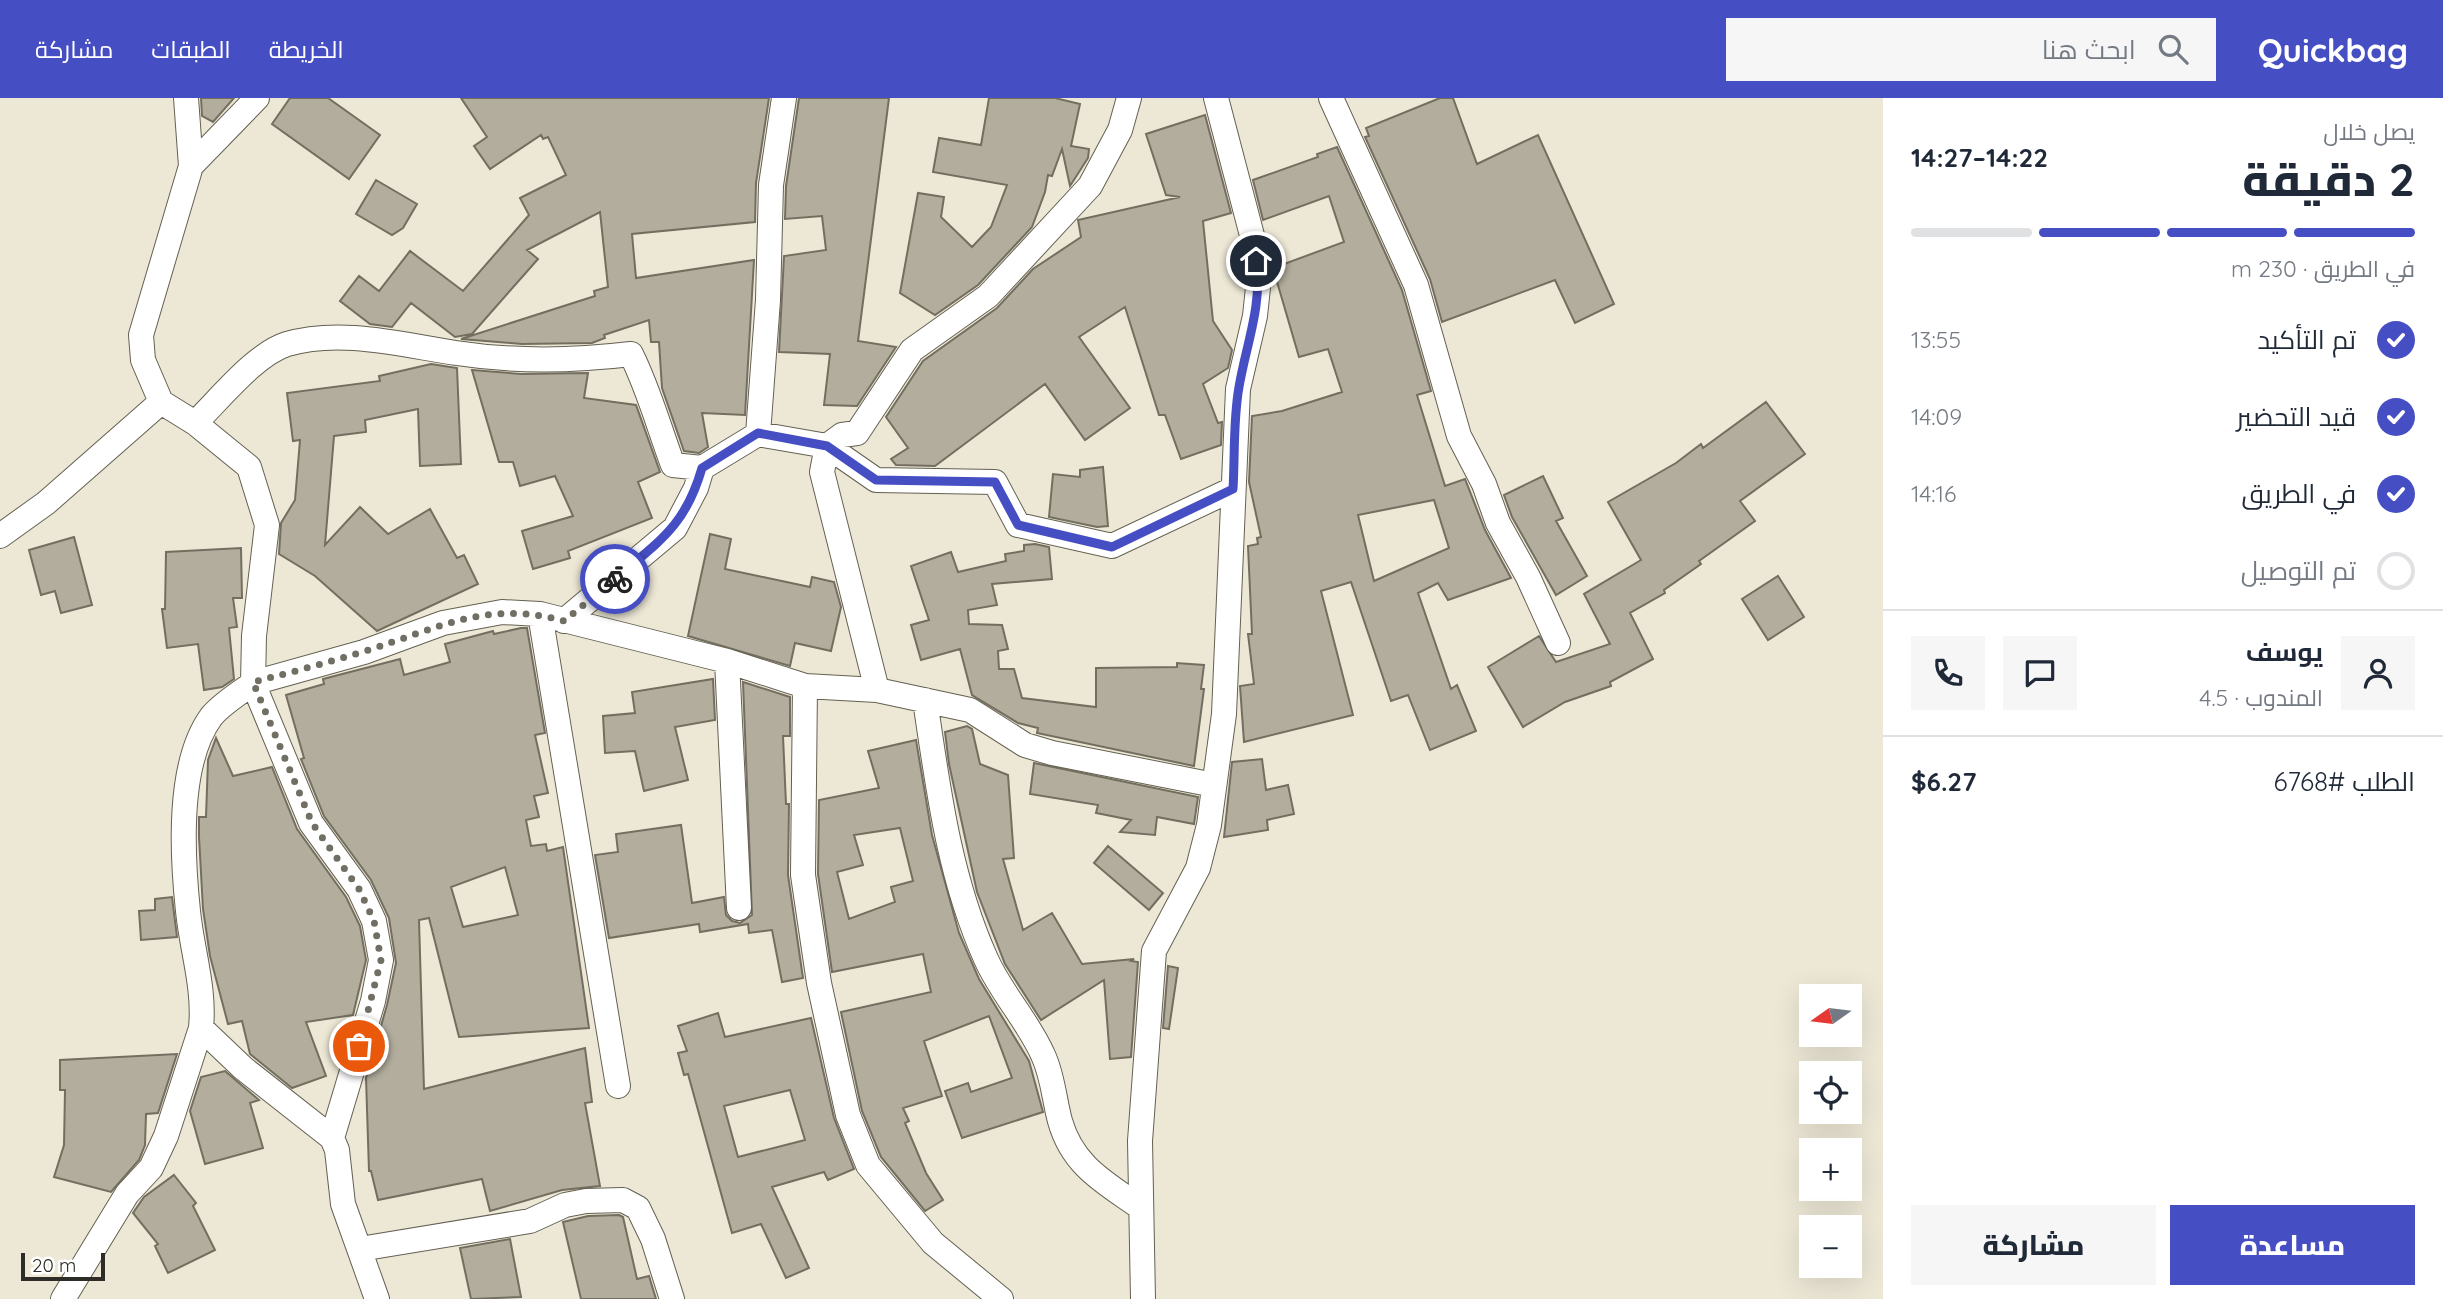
<!DOCTYPE html>
<html lang="ar">
<meta charset="utf-8">
<style>
:root{--surface:#fff;--page:#f6f6f7;--text:#1f2937;--muted:#747a83;--line:#e0e1e3;--accent:#464ec3}
body{margin:0;font-family:Quicksand,Cairo,sans-serif;background:var(--page);color:var(--text);direction:rtl;height:100vh;display:flex;flex-direction:column;font-size:26px;white-space:nowrap}
*{box-sizing:border-box;margin:0}
p{font-size:23px;color:var(--muted)}
.icon{flex:none;width:38px;height:38px;fill:none;stroke:currentColor;stroke-width:2;stroke-linecap:round;stroke-linejoin:round}
.map{position:relative;flex:1;overflow:hidden;direction:ltr}
.details{display:flex;flex-direction:column;background:var(--surface);width:560px}
.details>*{flex:none}
.needle{width:46px;rotate:256deg}
.controls{position:absolute;left:1799px;top:886px;display:grid;gap:14px}
.controls a{display:grid;place-items:center;width:63px;height:63px;border-radius:0px;background:var(--surface);box-shadow:0 7px 28px #0002;font-size:35px}
.scale{position:absolute;left:21px;bottom:18px;width:84px;box-sizing:border-box;padding-left:7px;border:4px solid #2e2c26;border-top:0;font-size:19px;line-height:24px;white-space:nowrap;color:#2e2c26;-webkit-text-stroke:5px #fff;paint-order:stroke}
.pin{position:absolute;display:grid;place-items:center;width:60px;height:60px;color:#fff;margin:-30px;border:4px solid #fff;border-radius:50%;box-shadow:0 2px 7px #0007}
.courier{position:absolute;display:grid;place-items:center;width:70px;height:70px;margin:-35px;border:5px solid #464ec3;border-radius:50%;background:#fff;color:#222;box-shadow:0 2px 9px #0007}
.overview em{font-style:normal;font-weight:800}
.overview div{display:flex;flex-direction:column-reverse}
.overview{display:flex;align-items:center;justify-content:space-between;height:119px;padding:0 28px}
h1{font-size:46px;font-weight:800;line-height:52px}
.bar{display:grid;grid-template-columns:repeat(4,1fr);gap:10px 7px;align-content:center;height:84px;padding:0 28px}
.bar i{height:9px;border-radius:5px;background:var(--line)}
.bar .selected{background:var(--accent)}
.bar p{grid-column:span 4}
.line{display:flex;align-items:center;gap:18px;padding:0 28px;border-top:2px solid var(--line)}
.line div{flex:1}
.round{display:grid;place-items:center;flex:none;width:74px;height:74px;border-radius:0px;background:var(--page)}
ol{padding:0 28px;list-style:none}
li{display:flex;align-items:center;gap:21px;height:77px}
li p{margin-inline-start:auto}
li .icon{padding:7px;border-radius:50%;background:var(--accent);color:#fff;stroke-width:4}
li:last-child{color:var(--muted)}
li i{width:38px;height:38px;border:4px solid var(--line);border-radius:50%}
.cta{display:flex;gap:14px;margin-top:auto;padding:14px 28px}
.cta a{flex:1;height:80px;border-radius:0px;background:var(--accent);color:#fff;font-size:28px;font-weight:800;line-height:80px;text-align:center}
.cta a+a{background:var(--page);color:var(--text)}
header{display:flex;align-items:center;gap:42px;box-sizing:border-box;height:98px;padding:0 35px;background:var(--accent);color:#fff}
header strong{font-size:33px}
nav{display:flex;gap:38px;margin-inline-start:auto;font-size:24px}
.search{width:490px;height:63px;background:var(--page);display:flex;align-items:center;gap:18px;box-sizing:border-box;padding:0 24px;border-radius:0px;color:var(--muted);font-size:26px}
main{display:flex;flex:1;min-height:0}
.map>svg:first-child{display:block}
.building{fill:#b2ad9d;stroke:#736e5f;stroke-width:2;fill-rule:evenodd}
.lines{fill:none;stroke-linecap:round;stroke-linejoin:round}
.street-casing{stroke:#646051;stroke-width:26}
.street{stroke:#fff;stroke-width:24}
.done{stroke:#716e64;stroke-width:7;stroke-dasharray:0 12.6}
.route{stroke:#464ec3;stroke-width:9}
</style>
<header>
<strong>Quickbag</strong>
<div class="search"><svg class="icon" aria-label="search" viewBox="0 0 24 24"><circle cx="10" cy="10" r="6"/><path d="M15 15l6 6"/></svg>ابحث هنا</div>
<nav><a>الخريطة</a><a>الطبقات</a><a>مشاركة</a></nav>
</header>
<main>
<section class="details">
<div class="overview"><div><h1>2 دقيقة</h1><p>يصل خلال</p></div><em>14:22–14:27</em></div>
<div class="bar"><i class="selected"></i><i class="selected"></i><i class="selected"></i><i></i><p>في الطريق · 230 m</p></div>
<ol>
<li><svg class="icon" aria-label="check" viewBox="0 0 24 24"><path d="M5 12l5 5 9-10"/></svg>تم التأكيد<p>13:55</p></li>
<li><svg class="icon" aria-label="check" viewBox="0 0 24 24"><path d="M5 12l5 5 9-10"/></svg>قيد التحضير<p>14:09</p></li>
<li><svg class="icon" aria-label="check" viewBox="0 0 24 24"><path d="M5 12l5 5 9-10"/></svg>في الطريق<p>14:16</p></li>
<li><i></i>تم التوصيل</li>
</ol>
<div class="line" style="height:126px"><a class="round"><svg class="icon" aria-label="person" viewBox="0 0 24 24"><circle cx="12" cy="8" r="4"/><path d="M4 21q1-7 8-7t8 7"/></svg></a><div><b>يوسف</b><p>المندوب · 4.5</p></div><a class="round"><svg class="icon" aria-label="chat" viewBox="0 0 24 24"><path d="M4 5h16v11H9l-5 4z"/></svg></a><a class="round"><svg class="icon" aria-label="phone" viewBox="0 0 24 24"><path d="M5 4h4l2 5-3 2q2 4 5 5l2-3 5 2v4C11 20 4 13 5 4z"/></svg></a></div>
<div class="line" style="height:91px"><div>الطلب #6768</div><b>$6.27</b></div>
<div class="cta"><a>مساعدة</a><a>مشاركة</a></div>
</section>
<div class="map">
<svg width="1883" height="1201" viewBox="0 0 1883 1201">
<rect width="100%" height="100%" fill="#ede8d6"/>
<path class="building" d="M201 0H234L213 24 202 18Z
M290 0H328L380 37 349 81 272 26Z
M461 0H769L756 85 755 124 632 136 636 180 754 162 745 317 702 315 708 349 699 355 684 353 662 290 659 244H651L649 222 604 237 605 240 592 245 522 246 461 241 595 198 594 193 608 189 600 114 527 152 538 161 472 236 455 239 411 205 392 229 370 226 340 203 359 178 379 193 410 153 463 193 529 117 520 100 566 77 548 39 543 41 541 37 490 71 474 48 487 39Z
M799 0H889L858 243 896 249 857 308 824 307 830 256 779 254 784 158 826 152 822 118 785 121 786 88Z
M989 0H1055L1080 6 1071 48 1089 51 1088 60 1070 88 1062 51 1052 78 1048 77 1045 94 1032 129 978 187 935 217 900 195 918 95 944 99 941 119 972 149 991 129 1007 87 933 74 939 40 981 47Z
M1440 0H1453L1477 66 1538 37 1614 206 1575 225 1555 182 1442 224 1430 181 1365 39 1369 38 1366 30Z
M1205 17 1231 115 1203 123 1213 223 1232 252 1228 270 1203 286 1218 325 1222 324 1221 347 1181 361 1165 317H1159L1125 209 1079 239 1130 310 1085 342 1045 286 935 368 896 367 891 361 908 350 886 319 923 263 997 210 1033 171 1081 139 1078 122 1180 99 1166 97 1146 36Z
M1337 49 1402 192 1431 293 1417 297 1445 388 1465 381 1485 432 1511 480 1448 502 1438 485 1418 495 1451 591 1457 587 1476 633 1430 652 1408 597 1391 603 1351 484 1321 493 1353 617 1244 644 1240 588 1254 586 1248 536H1252L1248 448 1258 446 1257 440 1261 439 1249 384 1252 318 1282 313 1342 294 1328 251 1299 259 1273 170 1344 144 1329 98 1263 122 1253 82 1318 59 1317 56ZM1434 402 1449 450 1374 483 1358 417Z
M376 82 417 106 403 130 392 137 356 116Z
M431 266 457 270 461 366 420 368 418 311 365 322 366 334 334 338 325 447 360 409 388 436 430 411 457 460 464 457 478 486 377 533 315 478 279 456 281 425 295 402 300 342 293 343 287 295 380 283 379 278Z
M472 272 521 276 588 275 584 300 636 307 660 374 638 384 652 420 568 453 570 460 533 471 522 433 573 418 555 378 520 388 513 364H499Z
M1766 304 1805 356 1740 403 1755 423 1699 463 1701 466 1664 492 1665 495 1630 515 1653 561 1610 584 1611 588 1565 604 1523 629 1488 569 1539 538 1556 564 1610 546 1584 496 1641 462 1608 404 1676 365 1701 346 1703 350Z
M1103 369 1108 428 1097 429 1049 419 1053 376 1080 379V372Z
M1543 378 1563 420 1556 423 1587 478 1556 497 1512 419 1504 397Z
M710 436 731 441 725 471 810 489 812 479 834 484 841 509 831 553 795 545 790 568 688 538Z
M74 439 92 507 61 515 55 493 41 497 29 452Z
M1035 446 1049 449 1052 481 992 486 997 507 968 512 969 526 1002 527 1008 551 998 553 999 571H1014L1022 600 1096 609V570L1177 569V565L1204 567 1201 591H1204L1194 668 1037 635 1038 630 1018 625 972 597 960 551 921 562 911 527 929 522 911 468 951 454 958 474 1006 463 1005 456 1024 453V447Z
M241 450 242 500H233L237 529 229 530 234 581 222 589 204 592 198 546 167 550 162 511H165L166 454Z
M1778 478 1804 519 1768 542 1742 501Z
M521 530H527L545 635 535 637 548 695 534 698 539 719 526 722 531 748 546 746 547 753 563 749 589 930 459 939 429 820 419 822 424 991 585 950 592 1004 585 1005 600 1088 562 1092 490 1113 482 1081 378 1102 371 1073H369L366 980 387 907 396 865 389 820 371 782 324 718 301 661 304 660 286 597 324 586 323 581 400 561 404 577 450 564 445 546 493 533 494 536ZM505 769 518 817 463 829 451 789Z
M713 581 715 622 675 629 688 682 644 693 635 653 605 655 603 618 635 615 632 594Z
M743 584 790 599V638H783L786 706H789L788 777 803 880 782 884 772 832 749 835 748 826 700 834 699 826 609 840 595 757 618 754 616 736 681 727 692 805 724 799 726 817 732 823 740 825 752 817Z
M967 628 972 631 980 666 1008 677 1014 760 1003 761 1023 832 1052 815 1082 866 1134 861 1131 863 1138 864 1131 959 1110 961 1104 882 1041 922 1005 866 977 794 949 666 945 634Z
M216 640 233 678 272 669 297 731 346 799 360 828 366 862 353 917 306 924 326 978 292 990 250 956 242 923 228 926 210 858 203 811 199 739V719H206L208 662Z
M916 642 932 737 959 835 979 881 1029 963 1043 1014 962 1040 945 993 968 985 971 994 1012 980 989 918 924 943 942 998 903 1010 909 1023 905 1025 926 1075 943 1102 925 1113 881 1059 862 1013 841 914 931 894 923 856 832 874 818 776 819 702 879 690 868 653ZM900 730 913 783 891 789 895 804 849 821 837 774 863 767 854 737Z
M1262 661 1266 692 1288 687 1294 716 1267 722 1268 732 1224 739 1232 664Z
M1034 665 1198 699 1194 726 1157 719 1155 737 1120 734 1131 722 1096 715 1098 707 1030 696Z
M1108 748 1163 795 1149 812 1094 765Z
M172 799 177 839 141 842 139 813 155 812V801Z
M1168 868 1178 870 1169 931 1163 930Z
M718 915 725 939 811 920 834 1020 854 1071 828 1082 824 1074 772 1089 809 1170 786 1180 761 1126 732 1135 688 976 684 977 678 955 687 953 678 928ZM790 992 805 1042 738 1059 724 1008Z
M177 956 158 1015 146 1016 145 1047 139 1062 111 1094 54 1079 64 1047 65 992H60V962Z
M225 973 259 1002 250 1005 263 1050 205 1066 190 1013 201 979Z
M174 1077 196 1105 193 1108 215 1152 168 1175 155 1148 158 1146 133 1115 144 1099Z
M619 1117 623 1119 637 1181 649 1178 656 1201H581L563 1124 588 1118Z
M510 1141 521 1199 471 1201 460 1150Z"/>
<g class="lines">
<g class="street-casing">
<path id="street" d="M186 0 191 68 141 237 143 262 161 304 195 325 249 369 267 427 254 538 253 585C240 595 221 606 211 619 177 666 182 756 188 813 192 853 205 890 201 930L243 970 332 1040 337 1052 343 1106 377 1201
M1331 0 1416 187 1459 338 1484 386 1498 425 1528 479 1558 545
M191 68 257 0
M195 325C219 302 255 256 287 246 341 230 402 247 456 255 515 264 572 263 631 256 649 292 659 330 673 367L702 370 758 336 827 348 876 382 995 384 1018 427 1112 448 1233 391
M758 336 768 202 771 87 784 0
M0 438 46 405 161 304
M540 516 618 988
M564 523 675 430 696 390 702 370
M727 563 739 810
M805 588 803 777 819 885 848 1017 868 1067 933 1145 1001 1201
M877 592 822 374 827 348 842 337 857 335 912 252 988 198 1090 88 1120 32 1129 0
M925 602C938 690 949 779 986 861 1001 895 1028 923 1043 957 1053 978 1054 1001 1060 1023 1073 1069 1106 1085 1141 1110
M332 1040 373 903 381 862 374 823 359 791 311 725 253 585 364 554 443 525 502 514 540 516 727 563 805 588 877 592 970 612 1025 647 1052 655 1214 687
M360 1151 530 1123 565 1107 586 1103 623 1102 638 1110 653 1141 672 1201
M63 1201 127 1096 151 1070 166 1038 201 930
M1143 1201 1140 1043 1154 853 1198 770 1209 727 1224 616 1238 291 1255 218 1259 180 1254 145 1216 0"/>
</g>
<use href="#street" class="street"/>
</g>
<g class="lines">
<path class="done" d="M359 948 381 862 374 823 359 791 312 725 253 584C289 575 326 565 362 554 435 532 485 501 564 523L615 481"/>
<path class="route" d="M615 481C659 443 685 429 702 370L758 335 827 348 876 382 995 384 1018 427 1112 449 1233 391C1235 358 1233 322 1239 289 1246 247 1263 206 1256 163"/>
</g>
</svg>
<div class="controls">
<a><svg class="needle" viewBox="-14 -14 28 28"><path d="M0-13l5 13h-10z" fill="#e53935"/><path d="M0 13l5-13h-10z" fill="#747a83"/></svg></a>
<a><svg class="icon" aria-label="locate" viewBox="0 0 24 24"><circle cx="12" cy="12" r="6"/><path d="M12 2v4M12 18v4M2 12h4M18 12h4"/></svg></a>
<a>+</a>
<a>−</a>
</div>
<div class="scale">20 m</div>
<div class="pin" style="left:359px;top:948px;background:#ea580c"><svg class="icon" aria-label="bag" viewBox="0 0 24 24"><path d="M5 8h14l-1 12H6zM9 8a3 3 0 0 1 6 0"/></svg></div>
<div class="pin" style="left:1256px;top:163px;background:#1f2937"><svg class="icon" aria-label="home" viewBox="0 0 24 24"><path d="M3 11l9-7 9 7M6 9v11h12V9"/></svg></div>
<div class="courier" style="left:615px;top:481px"><svg class="icon" aria-label="bike" viewBox="0 0 24 24"><circle cx="6" cy="16" r="4"/><circle cx="18" cy="16" r="4"/><path d="M6 16l4-8h5l3 8M10 8l3 8H6M13 5h3"/></svg></div>
</div>
</main>
